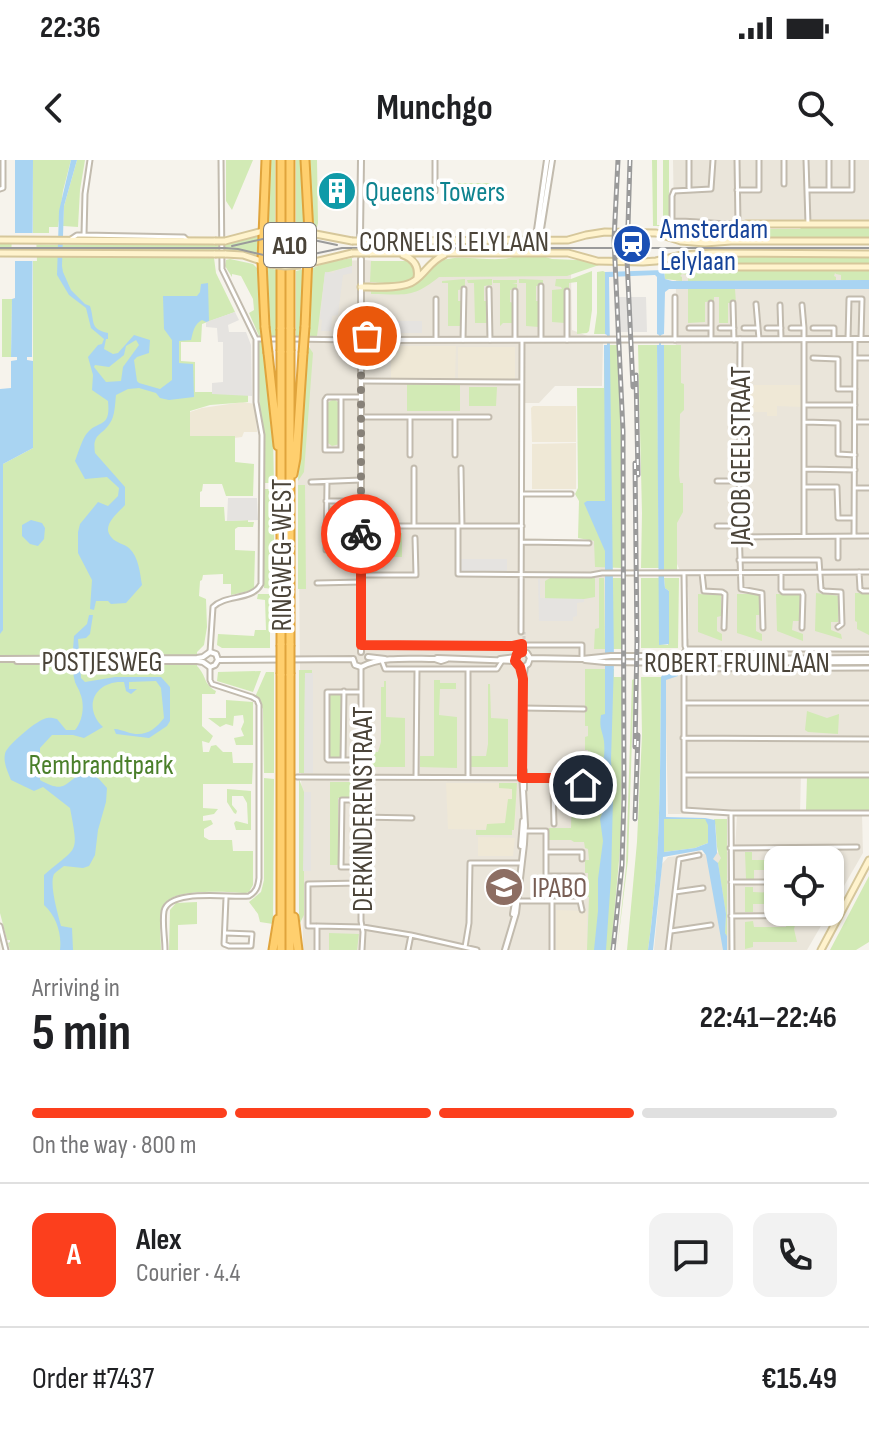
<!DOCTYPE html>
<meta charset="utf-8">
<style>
:root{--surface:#fff;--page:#f2f2f2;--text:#202124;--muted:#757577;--line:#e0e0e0;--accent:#fc3f1d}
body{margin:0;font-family:"Sofia Sans Condensed",sans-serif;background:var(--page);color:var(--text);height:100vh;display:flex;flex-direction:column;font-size:30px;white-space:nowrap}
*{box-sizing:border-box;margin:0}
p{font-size:26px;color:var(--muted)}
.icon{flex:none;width:44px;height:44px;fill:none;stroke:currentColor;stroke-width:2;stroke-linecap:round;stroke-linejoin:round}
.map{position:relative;height:790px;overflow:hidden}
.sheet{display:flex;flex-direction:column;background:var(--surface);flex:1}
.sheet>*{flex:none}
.fabs{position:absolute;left:764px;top:686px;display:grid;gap:16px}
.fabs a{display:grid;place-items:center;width:80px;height:80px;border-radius:16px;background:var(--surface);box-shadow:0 2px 6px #0004;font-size:40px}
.pin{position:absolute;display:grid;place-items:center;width:68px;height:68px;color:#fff;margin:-34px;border:4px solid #fff;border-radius:50%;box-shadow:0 2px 8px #0007}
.courier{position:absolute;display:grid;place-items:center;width:80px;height:80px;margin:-40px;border:6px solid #fc3f1d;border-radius:50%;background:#fff;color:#222;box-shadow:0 2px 10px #0007}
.overview em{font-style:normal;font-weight:700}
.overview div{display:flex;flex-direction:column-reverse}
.overview{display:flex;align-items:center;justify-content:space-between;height:136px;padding:0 32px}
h1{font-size:52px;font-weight:700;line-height:60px}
.bar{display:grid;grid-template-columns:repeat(4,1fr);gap:12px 8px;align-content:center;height:96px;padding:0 32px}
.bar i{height:10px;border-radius:6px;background:var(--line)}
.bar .on{background:var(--accent)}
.bar p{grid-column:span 4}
.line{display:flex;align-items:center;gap:20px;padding:0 32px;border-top:2px solid var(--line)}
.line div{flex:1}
.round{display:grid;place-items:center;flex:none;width:84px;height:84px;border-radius:16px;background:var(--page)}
.status{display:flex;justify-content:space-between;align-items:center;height:56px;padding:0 40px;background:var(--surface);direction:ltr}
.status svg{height:22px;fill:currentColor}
header{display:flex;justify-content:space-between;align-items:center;height:104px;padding:0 32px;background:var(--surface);font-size:36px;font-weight:700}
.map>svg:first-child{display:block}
.residential{fill:#eae5da}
.education{fill:#efe8d6}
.green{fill:#d2eab5}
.parking{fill:#e5e3e0}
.water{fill:#a9d4f2;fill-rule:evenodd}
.pier{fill:#f6f3ec}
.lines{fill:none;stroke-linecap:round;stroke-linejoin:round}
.minor-tunnel{stroke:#d4d0c8;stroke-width:3;stroke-dasharray:3 1.5;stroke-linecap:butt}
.minor-casing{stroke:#c2bbae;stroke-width:7}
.tertiary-casing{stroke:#c2bbae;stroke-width:8}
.secondary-casing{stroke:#d6c79b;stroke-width:9}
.motorway-casing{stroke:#e0a43c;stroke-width:11}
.minor{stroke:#fff;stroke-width:3}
.tertiary{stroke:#fff;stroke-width:4}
.secondary{stroke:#fff3cd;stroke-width:5}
.motorway{stroke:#ffcf6e;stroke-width:7}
.tram{stroke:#9a9a9a;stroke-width:2}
.rail-casing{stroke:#9a9a9a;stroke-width:5}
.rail{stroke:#fff;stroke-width:2;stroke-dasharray:6;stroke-linecap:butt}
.secondary-bridge-casing{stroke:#d6c79b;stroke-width:9;stroke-linecap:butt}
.motorway-bridge-casing{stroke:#e0a43c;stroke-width:11;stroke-linecap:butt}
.secondary-bridge{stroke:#fff3cd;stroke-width:5}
.motorway-bridge{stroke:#ffcf6e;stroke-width:7}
.done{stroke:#878178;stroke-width:8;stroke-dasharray:0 14.4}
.route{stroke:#fc3f1d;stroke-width:10}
.labels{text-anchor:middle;stroke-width:7;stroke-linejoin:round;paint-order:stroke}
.shield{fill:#fff;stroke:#817c74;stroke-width:2}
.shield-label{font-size:26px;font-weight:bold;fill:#4b4439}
.culture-label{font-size:28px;fill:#0d838f;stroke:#fff;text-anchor:start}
.transit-label{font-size:28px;fill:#164399;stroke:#fff;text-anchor:start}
.street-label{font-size:28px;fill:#4b4439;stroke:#fff}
.park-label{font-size:28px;fill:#4a7f2a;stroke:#fff}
.education-label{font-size:28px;fill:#785e54;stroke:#fff;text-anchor:start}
</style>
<div class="status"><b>22:36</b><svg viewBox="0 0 49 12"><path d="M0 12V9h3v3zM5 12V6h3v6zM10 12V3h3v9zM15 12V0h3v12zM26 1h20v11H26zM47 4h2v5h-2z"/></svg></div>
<header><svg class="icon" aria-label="back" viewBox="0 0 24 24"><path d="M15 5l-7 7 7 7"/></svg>Munchgo<svg class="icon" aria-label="search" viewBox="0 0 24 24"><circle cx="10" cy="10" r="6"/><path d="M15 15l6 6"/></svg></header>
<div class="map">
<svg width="869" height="790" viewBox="0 0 869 790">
<rect width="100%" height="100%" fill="#f6f3ec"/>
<path class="residential" d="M673 0H869V62L713 60 674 58Z
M365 100 410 105 415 123 437 115 571 114 572 170 603 182 602 226H555L539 243H520V378L594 381 607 412 608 496 599 790H303L298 316 316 117 340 101Z
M869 110V614H801L800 653 862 654 863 693 830 750V700H778V752H829L807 790H654L662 704 668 697 735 691 737 654H668L665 517 689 478 688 428 677 404 675 403 676 113Z"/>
<path class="education" d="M391 186H456L455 219H391Z
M458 187H515V220L458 219Z
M744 225H801V247L777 246V256H767V252H746L747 238 744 237Z
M243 242 255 244 257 272H244L242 277 234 278 190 276V252L202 248Z
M533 246H576V282H532L531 248Z
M576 283V329H532V284Z
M446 623H517L515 670 448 669Z
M478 677 515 678 513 696H478Z
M556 750 587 751V790H556Z"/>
<path class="green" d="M33 0H71L63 31 58 67H49V73H33Z
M77 0H85L80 30 78 67 63 66 64 46Z
M226 0H253L232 50 226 41Z
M270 0H275V65L266 64Z
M296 0H303L306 64H296Z
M309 0H317L318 63 317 67 314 68 312 65Z
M652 0H657V65H662L663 64V0H669V66H653Z
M458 23H490L488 37H458Z
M746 66V69H800L802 67H813L814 68H869V77L843 78 869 79 708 81 715 76 721 79 793 78 721 77 716 75 720 72Z
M258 76 259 96 246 92 227 90 0 91V83L51 85 215 84 227 83Z
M33 95 214 98 216 113 235 152 202 164 201 182H181V201L195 202V232H248V242L210 245 190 251V276H235V302L254 304 253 336H226L222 324H203L202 331 200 332V347H224L225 361 248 360V362H254L253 367H238L235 369V390L255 391 254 430 231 435V424H223V414L203 415 202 420 200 421 199 436 206 439 207 467 204 485 197 492V506C207 516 203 524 216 531L215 534H202V566L213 576 209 583 202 581 203 592H209L211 586 216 585 223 592H232L233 603H253L252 624H203V648L218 649 214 654 203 656V661L211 660 213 664 204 669V677L209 680H232L233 691H253V725L249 732 246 733C227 732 171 727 163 746 158 759 161 777 161 790H10L8 783 10 782V780H7L0 753V473L3 469V304L33 288Z
M519 95H539L552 99 578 100 600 103 599 105 567 116 439 117C412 139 404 134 371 134V130C383 130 405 132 415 124 425 116 430 104 443 100 467 93 496 105 519 95Z
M718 97H869V105L718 106 700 101 705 98Z
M352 98V106L325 113 317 176H308L313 108 325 103Z
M230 99 253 104 259 110 263 176H259L249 153 254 150 253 139 241 116 232 114V117L225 106 226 100Z
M371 101H411C427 129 385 123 370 122Z
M696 103 713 108 714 110H869V120H841V115L836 114 835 113 834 116 836 117V120L688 121V115L682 114 680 116 682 117V121L665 119 664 110 682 109V106L692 107Z
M267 107 276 110V176H269Z
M304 109 301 176H296V111Z
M592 111V150L589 171 587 173 577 174V122L569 123V129H565V163L552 162V130L562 129 561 127 555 126 556 119H571Z
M603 111 605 112V174H594L597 153V112Z
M465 119V129L458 130V141H461V166H448V123H442V121Z
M492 119V125L484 126V141H488V163H475L474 123H468L467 120Z
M519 119 543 120V125L536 126V141H539V167L526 166V123H519Z
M493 120H517V123H512L517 124V129L510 130V142L513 143V163H503L500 166V123H493Z
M688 129H735L736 143H728V163H719V137H714V141L705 142V162L688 163Z
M2 139H12L11 197H2Z
M257 180H263L273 278 274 323H264V279L260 253Z
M307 184 313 193 304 312 298 321Z
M604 185H617L621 271 622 408 595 407 594 381 578 378 579 341 575 334 578 328 577 228H604Z
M638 185H657L659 408H641L642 353Z
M664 185H681V223L684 224V250L680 254 679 315 680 323H683V352L677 363V411L664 410Z
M407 224H460V251H407Z
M469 227H497L496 246H469Z
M334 239 339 243 340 284 332 286 328 283 327 243Z
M298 325H305L306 429H298Z
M264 329H274V429L264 428Z
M329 346 341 347V389H329Z
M382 373H402V397H370V387L384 386Z
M550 418H595V437L584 439H545V421Z
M599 418H604L605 489H594L595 469 599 468Z
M611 418H622V489H613Z
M641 418H659V484L668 485 669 431 665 428 664 418H679L678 488H641Z
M816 433 839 436 838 462H831V470L841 474 842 479 815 471Z
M855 433H869V475L857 469V462L855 461Z
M258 434H270V488H222L217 485 218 474 254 476 255 470H266L265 440 257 439Z
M698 434 721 435V456L717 457V471L722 474V481L698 472Z
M737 434H758L760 436V455H756V471L762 474V481L737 473Z
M776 434H801L800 461H793L792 470 803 474V481L777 471Z
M585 509H614V517H622L621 678 611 790H587L589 737H585V724H588V713H585V700H589L588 689 585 688 584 682H574L571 680H549V668H571L572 627 588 626V615L585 614V601H588V590H585V577L588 576V566H585Z
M299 510H312V513H305L304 613H299Z
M261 511 253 532 217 521 218 512Z
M266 512H274V613H264L263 549 255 537Z
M641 517H661C660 608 661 700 648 790H627L637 682 642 575Z
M634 519 628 700 617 790 626 707 632 520Z
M434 520H440V523H456V529H440L439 555 457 557V608L420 607V596H434Z
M384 521H386V557L405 558V607H367V599H372V592H378L381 582V527H384Z
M488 524H490L491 558 508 559V607H471V596H486L488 584Z
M330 535H341V597H330Z
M226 540 253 542V585H236L234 578 244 576 241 569 244 562 243 555 234 556 233 566 226 564 220 567 208 558H226Z
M807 551 827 558 839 554 838 574 808 572 805 570Z
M807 617 869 618V650H806Z
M264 618 274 619 273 764 260 762 258 754 249 742 261 732 264 720Z
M299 619 304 632V755L299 765Z
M330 622H355V638H338V705H330Z
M499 623H517L514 670H512V675H476V670H486L487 664 505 663 508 639H512V629L499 628Z
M227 629 251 631V670H236L234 663 236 661 248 664 247 643 243 636H232V645L237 651 236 654 234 653 227 642Z
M664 659H705L708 662V683L695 688 664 692Z
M714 659H727V776L725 773 726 754 718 703 721 698C714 688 718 672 714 659Z
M745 692H752V700H801H778V710H754V719H746Z
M869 716V782L856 790H830Z
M745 727H753V732L778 733V744H753V752H745Z
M197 742V764L178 765V790H169L170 750 176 743Z
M753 761 754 767H786L787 761 796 762 794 769 797 782H753V787L745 789V762Z
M329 773 359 774 357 790H329Z"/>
<path class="parking" d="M352 106V113L343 115 338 155 332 156 331 171H321L322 160 320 159 325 112 334 113 335 111Z
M617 137H646L647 172H620Z
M235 152 239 160 228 165 229 172H246L251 185 252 236 212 234V223L223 222V182H218L217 168 206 167V162Z
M385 161H422V173H385Z
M228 338H257L258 360 227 361Z
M460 399H507V417H460Z
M538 419H540V438L584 439V442L577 443V456L573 457V461H539Z
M511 480 513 486H500L499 489 439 490H380V487L369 486V481Z
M305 513H313V613H304Z
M304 632H311V711H303Z"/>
<path class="water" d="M15 0H33L32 197H27V200L33 201V288L3 304V470L0 474V229L11 228V201L17 200V197H11L12 139 15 138Z
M71 0H77L64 46 62 106 63 112 71 130 85 144 90 146C95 161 89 169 108 173V179H106L104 189 113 194 118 193 134 175 150 180 149 193 137 197 134 200 137 221 139 223 160 229 172 220V180L164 169 163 136H197L200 132 201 124 208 123 209 161 206 162 202 160C194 164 193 172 191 180L179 181V203L193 204 194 237 169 240 160 238 156 233 139 228 128 229 116 235C115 244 115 256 110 263 102 276 92 273 95 293L125 327V345C118 353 100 366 112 378 116 383 125 384 129 388 139 397 140 414 142 425L126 443 111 444 108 441H96L94 450 90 449 92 420 78 393V372L80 364 98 342 108 346 118 336 119 328 107 317 85 319 75 301C78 293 81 283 85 276 97 258 111 271 108 241L92 230 93 215 88 197 98 185 102 184 104 179 91 168 86 148 69 135 57 115 59 51ZM136 180 139 185 123 207 121 221 106 222 94 207 95 205 109 207 124 195 126 186Z
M664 110 665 119 672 121 869 120V129H669L665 132 664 174 661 175V185H664V418L665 428 669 431V484L659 485 657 185H659V175L657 174V117L655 115 609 117 614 502 611 600 613 638 611 718 606 790H594L598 751V719L603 681 600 659 603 651 604 639 595 634V626H604V614H600C604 604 605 592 604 581 602 569 599 569 601 555L605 554V391L584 343 587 341H605L604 185H607V175L605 174V112Z
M31 360 42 363 45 368 44 379 38 386 30 384 22 376V365Z
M89 455H93L90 474 86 478 78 479 81 518 85 522 115 517H161L170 527V561L167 566 149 578 116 574 114 569C119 569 123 571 127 572 144 578 155 570 164 558L161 528 156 521 129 522V529H137L131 534 126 531 124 522C95 520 82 547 103 567L84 578 73 575H52L40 588V620C67 635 64 622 86 610L99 619 107 628 106 642 98 670 95 695 89 706 83 708 64 706C61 708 57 711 54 714 49 725 58 754 61 766L72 768 73 790H60C62 773 56 756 44 745V715C78 685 79 696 70 648L43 627 34 631 11 620C8 612 3 603 5 594 6 586 35 562 44 559 50 557 51 558 57 559L66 570H75C83 561 85 544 80 533 80 531 75 523 75 522 71 507 73 491 74 476L87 464Z
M678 513V516L666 520V657L705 658 715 660 717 693 713 699 718 703 719 709 726 754 725 773 727 776V790H723L706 695 702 690 663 697 653 790H648C661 700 660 608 661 517L663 514ZM664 659H705L708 665V683L695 688 664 692Z"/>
<path class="pier" d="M12 73H36L37 101H11Z"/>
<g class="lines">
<path class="minor-tunnel" d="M524 479V472"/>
<g class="minor-casing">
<path id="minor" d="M435 0V31
M689 0V28
M713 0 711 29 674 31 672 36V61C694 61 715 64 738 64
M737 0 738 64
M806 0 808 64
M784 24V0
M829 28V0
M0 29 3 28V0
M737 30H759V0
M807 30H852V0
M84 75 85 34 90 0
M71 79 77 75H84L184 77 188 81
M541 126V179
M489 129 490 180
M567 131V180
M733 143 734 180
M756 144 759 179
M780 145 781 177
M802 145 804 168V376
M689 168H711
M720 168H734
M744 168H758
M767 168H781
M791 168H804
M813 168H834V179
M256 179H280
M292 179 354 180
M436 179V139
M515 179V131
M711 179V143
M740 179 739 366 741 429 762 433 763 468
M848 179 849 139H862L861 178
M463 180 464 129
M675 180V137
M813 198 838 199V229H855
M855 198H869
M362 221 522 222
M341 237V290H325V240L327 237H361
M804 245H855
M361 257H489
M455 257V295
M805 262 838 263V294L855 295
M855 262H869
M410 295V257
M414 308V366
M461 308 462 366
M804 309 855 310
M717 321H739
M311 322 361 320
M327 322 326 390H343V341
M804 327H837L838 358H854
M855 328H869
M522 334H571
M326 341H361
M362 366H522
M458 366V414L591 415 602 413 869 412
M717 366H739
M854 376 855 179
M739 377 869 376
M838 378V398
M522 382 589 383
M739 400H819L821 429 824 431 841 432 842 464 838 467
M859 412 860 429 863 431H869
M684 413 685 486 686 489 684 493V650L731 653H869
M702 413 704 431 722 432 725 434 724 468
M781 413V430L783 432H802L803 435 802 468
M362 415H416L415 378
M317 423 362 422
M521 472 522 180
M361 485H582V499
M686 489H869
M210 492 213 447C226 434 252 441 261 424L262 275 256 242V179L222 109 221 0
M382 501 385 509H497L502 501
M361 507V761L363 772 362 790
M684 509 869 508
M685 543H869
M523 548 584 549
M683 578 869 579
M343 600 344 531
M361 600H328L327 599V532H361
M685 615H869
M297 617 583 618V625
M416 617 417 509
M468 617V509
M553 627 554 664
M731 653 732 790
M361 657 412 658
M525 671H546V741
M730 688 857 687
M546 692H582V699
M361 707H341L342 640H361
M546 716H582V723
M830 721 839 723
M731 722H778
M675 732 703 728
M226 738 224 784 229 786H251L252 774 226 773
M517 741H580L582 750
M552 741V790
M731 756 823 755
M0 766 6 790
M316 766H308V724L361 723
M671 771 711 765
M465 787 469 763 470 703H521
M165 790C165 778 162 763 164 751 169 728 230 738 249 736 256 732 258 727 259 718V545L257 540 252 537 212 524 210 520V507
M317 790V766L363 767 411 775 477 790
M408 790 411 775
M668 790 679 699 699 695"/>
</g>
<g class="tertiary-casing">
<path id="tertiary" d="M360 75 361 0
M544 79 541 69 552 0
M534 80 537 70 547 0
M361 99V173
M354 180a7 7 0 1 1 14 0a7 7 0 1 1-14 0Z
M368 180 869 179
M361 186V492
M368 497 385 499
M437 498 515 501
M0 499 197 498 203 497 210 492 216 494 218 500
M353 499 355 505 361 507C382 496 410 499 435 499L441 501 447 499
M500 499 515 497 522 492 527 493 530 498 582 499 611 496H669L703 499 869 498
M515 499 517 505 524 507 528 504 530 498
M218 500 353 499
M585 500 605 502 684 503 869 502
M17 501H197L203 502 210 507 215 505 218 500
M524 629V611
M521 686 523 661
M513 754 517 731
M505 790 516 753 524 684 525 665 522 612 523 519 525 507"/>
</g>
<g class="secondary-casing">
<path id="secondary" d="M300 71 352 81
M0 80 215 81
M225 81 263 71
M370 81 568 80 586 75 605 72 656 73 681 81 705 83 731 81H869
M704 81 720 71 746 64H869
M0 93 215 94
M370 93H568L597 101 643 102 656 101 682 95 713 93 869 94
M225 94 243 95 270 104
M403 95C414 99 419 107 417 118
M680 97 717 107H869
M306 104 352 93
M361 127C374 127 404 129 414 121 426 113 430 101 444 95
M821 790 869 700"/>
</g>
<g class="motorway-casing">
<path id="motorway" d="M290 0V169
M305 0 309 73 305 167
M265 167 262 101 266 0
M281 169V0
M281 191V485
M290 191V485
M268 193 278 286
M293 314 296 298 303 193
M281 514V790
M290 514V790
M294 757 298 790
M273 790 278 759"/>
</g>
<use href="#minor" class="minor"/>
<use href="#tertiary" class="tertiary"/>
<use href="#secondary" class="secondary"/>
<use href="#motorway" class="motorway"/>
<path class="tram" d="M232 86 285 74 337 85
M0 88H225L238 89 285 100 342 88H869"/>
<g class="rail-casing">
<path id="rail" d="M630 0 627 99 633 227
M636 215 638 315
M635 303 637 481 635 587
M635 659 638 575
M613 790 622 705 624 637 623 271 614 80 618 0"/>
</g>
<use href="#rail" class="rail"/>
<g class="secondary-bridge-casing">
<path id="secondary-bridge" d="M270 70 282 69 300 71
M215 81H225
M352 81H370
M352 93H370
M215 94H225
M270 104 285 106 301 105"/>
</g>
<g class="motorway-bridge-casing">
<path id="motorway-bridge" d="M265 167 268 193
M281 169V191
M290 191V169
M303 193 305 167
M281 514V485
M290 514V485"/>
</g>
<use href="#secondary-bridge" class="secondary-bridge"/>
<use href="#motorway-bridge" class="motorway-bridge"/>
</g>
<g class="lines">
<path class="done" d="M361 374V186L356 184 354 180 359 173 367 176"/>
<path class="route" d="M361 374V485L513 486 522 484V492L517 494 515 501 520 507 523 519 522 618H583V625"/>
</g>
<defs>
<g id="building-disc" transform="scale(2)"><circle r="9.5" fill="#0f9aa8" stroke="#fff"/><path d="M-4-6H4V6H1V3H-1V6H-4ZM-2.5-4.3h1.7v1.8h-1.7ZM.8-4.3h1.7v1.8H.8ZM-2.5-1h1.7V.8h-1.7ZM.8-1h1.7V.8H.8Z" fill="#fff"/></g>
<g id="station-disc" transform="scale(2)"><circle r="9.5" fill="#1a4fb4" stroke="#fff"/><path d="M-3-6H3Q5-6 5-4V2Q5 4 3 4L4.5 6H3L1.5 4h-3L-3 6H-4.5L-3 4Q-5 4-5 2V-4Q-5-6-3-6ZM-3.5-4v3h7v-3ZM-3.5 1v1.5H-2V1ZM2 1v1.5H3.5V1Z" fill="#fff"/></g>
<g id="university-disc" transform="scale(2)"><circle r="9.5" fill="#8d6e63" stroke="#fff"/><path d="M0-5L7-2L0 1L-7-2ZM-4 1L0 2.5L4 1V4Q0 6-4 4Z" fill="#fff"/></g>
</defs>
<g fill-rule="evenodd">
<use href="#building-disc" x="337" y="31"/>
<use href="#station-disc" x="632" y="84"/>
<use href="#university-disc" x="504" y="727"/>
</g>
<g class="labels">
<rect class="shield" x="264" y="63" width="52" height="44" rx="6"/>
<g class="shield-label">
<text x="290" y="94">A10</text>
</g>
<g class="culture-label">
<text x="365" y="41">Queens Towers</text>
</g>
<g class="transit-label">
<text x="660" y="78">Amsterdam<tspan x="660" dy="32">Lelylaan</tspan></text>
</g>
<g class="street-label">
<text x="454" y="91">CORNELIS LELYLAAN</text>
<text transform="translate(740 296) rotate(-90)" y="10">JACOB GEELSTRAAT</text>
<text transform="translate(281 395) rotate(-90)" y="10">RINGWEG-WEST</text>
<text x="102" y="511">POSTJESWEG</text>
<text x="737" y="512">ROBERT FRUINLAAN</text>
<text transform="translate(362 649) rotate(-90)" y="10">DERKINDERENSTRAAT</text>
</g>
<g class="park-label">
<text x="101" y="614">Rembrandtpark</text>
</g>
<g class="education-label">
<text x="532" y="737">IPABO</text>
</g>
</g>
</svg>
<div class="fabs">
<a><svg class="icon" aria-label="locate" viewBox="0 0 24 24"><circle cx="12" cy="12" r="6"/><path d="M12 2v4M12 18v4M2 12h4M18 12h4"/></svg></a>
</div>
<div class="pin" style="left:367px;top:176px;background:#ea580c"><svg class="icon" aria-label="bag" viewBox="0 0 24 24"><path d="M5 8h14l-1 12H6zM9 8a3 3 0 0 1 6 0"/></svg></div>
<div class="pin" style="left:583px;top:625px;background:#1f2937"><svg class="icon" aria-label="home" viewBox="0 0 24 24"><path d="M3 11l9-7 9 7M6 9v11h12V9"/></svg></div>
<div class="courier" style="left:361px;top:374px"><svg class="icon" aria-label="bike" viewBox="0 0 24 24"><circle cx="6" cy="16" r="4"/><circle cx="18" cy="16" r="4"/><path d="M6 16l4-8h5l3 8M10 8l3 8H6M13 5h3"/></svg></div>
</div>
<section class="sheet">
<div class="overview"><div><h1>5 min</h1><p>Arriving in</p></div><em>22:41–22:46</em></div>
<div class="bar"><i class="on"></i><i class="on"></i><i class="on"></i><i></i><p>On the way · 800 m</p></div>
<div class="line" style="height:144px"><b class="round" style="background:var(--accent);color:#fff">A</b><div><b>Alex</b><p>Courier · 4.4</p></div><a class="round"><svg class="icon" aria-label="chat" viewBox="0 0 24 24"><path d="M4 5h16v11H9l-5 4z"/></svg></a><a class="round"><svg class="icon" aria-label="phone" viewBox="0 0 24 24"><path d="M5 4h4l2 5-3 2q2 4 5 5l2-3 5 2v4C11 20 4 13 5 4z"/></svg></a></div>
<div class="line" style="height:104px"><div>Order #7437</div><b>€15.49</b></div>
</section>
